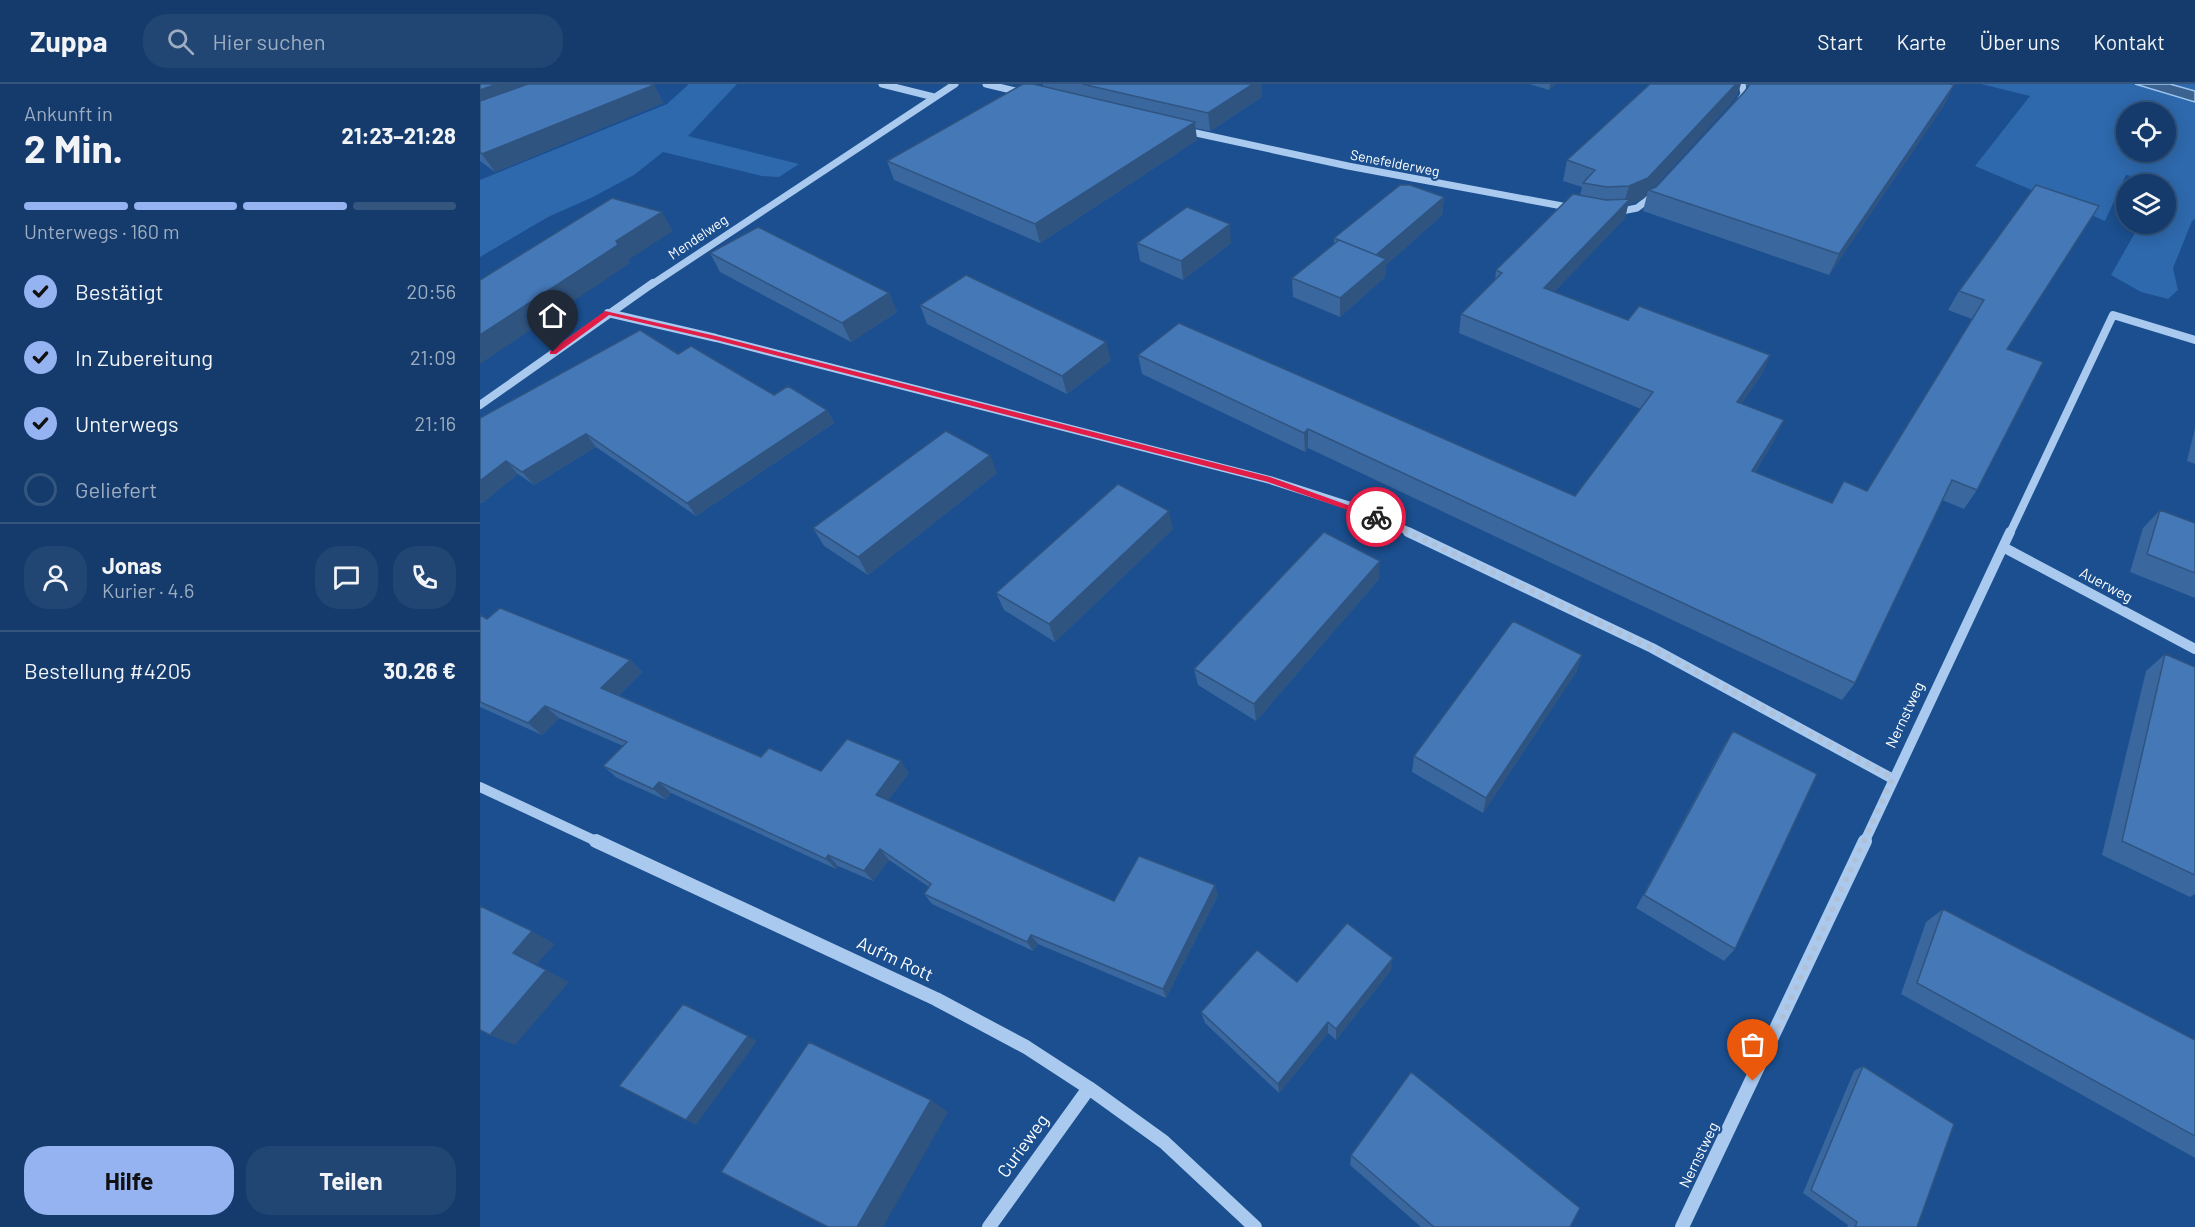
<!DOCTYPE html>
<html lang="de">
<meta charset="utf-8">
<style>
:root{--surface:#143b6b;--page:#214673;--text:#f1f3f6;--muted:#9dadc1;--line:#33557e;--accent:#95b2f1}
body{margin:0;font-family:Barlow,sans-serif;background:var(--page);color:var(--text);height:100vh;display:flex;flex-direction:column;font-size:22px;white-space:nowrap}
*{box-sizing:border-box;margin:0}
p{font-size:20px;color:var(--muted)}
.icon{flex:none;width:33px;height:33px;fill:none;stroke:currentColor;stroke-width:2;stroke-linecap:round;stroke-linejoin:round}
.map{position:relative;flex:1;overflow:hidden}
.sheet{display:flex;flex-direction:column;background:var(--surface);width:480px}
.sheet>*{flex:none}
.controls{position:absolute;left:1636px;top:18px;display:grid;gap:12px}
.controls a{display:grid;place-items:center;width:60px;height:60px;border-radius:50%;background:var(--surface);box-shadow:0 3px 15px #0003,0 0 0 2px var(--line);font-size:30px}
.pin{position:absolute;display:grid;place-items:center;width:51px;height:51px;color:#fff;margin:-62px -26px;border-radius:50% 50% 50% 0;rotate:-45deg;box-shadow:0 0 6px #0007}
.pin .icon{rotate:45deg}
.courier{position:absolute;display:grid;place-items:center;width:60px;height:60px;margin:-30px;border:4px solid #e11d48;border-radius:50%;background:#fff;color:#222;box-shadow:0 2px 8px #0007}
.overview em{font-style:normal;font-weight:700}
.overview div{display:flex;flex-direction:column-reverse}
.overview{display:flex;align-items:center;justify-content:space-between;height:102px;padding:0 24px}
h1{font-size:39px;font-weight:700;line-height:45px}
.bar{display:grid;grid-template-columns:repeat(4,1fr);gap:9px 6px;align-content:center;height:72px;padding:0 24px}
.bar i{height:8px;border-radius:4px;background:var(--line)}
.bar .active{background:var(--accent)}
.bar p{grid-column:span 4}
.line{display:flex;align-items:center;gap:15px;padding:0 24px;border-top:2px solid var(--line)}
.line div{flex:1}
.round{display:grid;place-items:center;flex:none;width:63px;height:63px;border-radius:24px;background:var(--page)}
ol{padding:0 24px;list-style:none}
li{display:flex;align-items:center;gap:18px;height:66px}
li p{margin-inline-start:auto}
li .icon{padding:6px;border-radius:50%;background:var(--accent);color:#111;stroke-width:4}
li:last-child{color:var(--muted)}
li i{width:33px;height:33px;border:3px solid var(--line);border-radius:50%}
.cta{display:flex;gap:12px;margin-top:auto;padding:12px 24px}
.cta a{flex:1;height:69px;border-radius:24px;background:var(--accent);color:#111;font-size:24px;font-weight:700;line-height:69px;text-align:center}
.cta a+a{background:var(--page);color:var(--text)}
header{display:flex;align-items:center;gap:36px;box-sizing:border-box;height:84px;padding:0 30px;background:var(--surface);border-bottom:2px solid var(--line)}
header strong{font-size:28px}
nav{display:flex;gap:33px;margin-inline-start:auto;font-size:21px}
.search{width:420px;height:54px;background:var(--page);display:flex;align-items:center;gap:15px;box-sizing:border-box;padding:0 21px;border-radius:24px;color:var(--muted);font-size:22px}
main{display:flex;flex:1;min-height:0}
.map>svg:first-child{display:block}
.green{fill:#2e69ad;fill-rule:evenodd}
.water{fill:#3c6290;stroke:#9cc4f0;stroke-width:1.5}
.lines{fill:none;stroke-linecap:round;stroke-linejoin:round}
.minor-far3{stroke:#a9c9ee;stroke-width:7}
.minor-far2{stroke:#a9c9ee;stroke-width:8}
.minor-far1{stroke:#a9c9ee;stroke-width:10}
.minor{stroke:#a9c9ee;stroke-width:14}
.wall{fill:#3a679d}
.shaded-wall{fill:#305480}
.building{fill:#4478b7;stroke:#305480;stroke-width:1.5}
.route{fill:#e11d48}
.done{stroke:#afc1d8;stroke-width:6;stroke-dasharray:0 10.8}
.labels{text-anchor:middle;stroke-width:4.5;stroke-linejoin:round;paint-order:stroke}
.far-street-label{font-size:14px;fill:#fff;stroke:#1b4f8f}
.street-label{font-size:15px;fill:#fff;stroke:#1b4f8f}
.near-street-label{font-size:18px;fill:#fff;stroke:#1b4f8f}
</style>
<header>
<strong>Zuppa</strong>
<div class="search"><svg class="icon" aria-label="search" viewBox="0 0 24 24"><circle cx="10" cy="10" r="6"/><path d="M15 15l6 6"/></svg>Hier suchen</div>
<nav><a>Start</a><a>Karte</a><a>Über uns</a><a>Kontakt</a></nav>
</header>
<main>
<section class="sheet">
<div class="overview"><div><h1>2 Min.</h1><p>Ankunft in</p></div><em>21:23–21:28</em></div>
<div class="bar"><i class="active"></i><i class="active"></i><i class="active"></i><i></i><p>Unterwegs · 160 m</p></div>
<ol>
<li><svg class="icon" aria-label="check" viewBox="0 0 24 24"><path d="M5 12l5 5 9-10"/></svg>Bestätigt<p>20:56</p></li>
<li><svg class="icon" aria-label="check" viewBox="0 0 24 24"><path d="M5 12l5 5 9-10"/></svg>In Zubereitung<p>21:09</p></li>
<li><svg class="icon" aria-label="check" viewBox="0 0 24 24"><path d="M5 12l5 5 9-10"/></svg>Unterwegs<p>21:16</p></li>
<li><i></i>Geliefert</li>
</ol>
<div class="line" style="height:108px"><a class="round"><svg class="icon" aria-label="person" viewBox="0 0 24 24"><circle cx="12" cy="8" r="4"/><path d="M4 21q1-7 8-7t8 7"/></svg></a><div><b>Jonas</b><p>Kurier · 4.6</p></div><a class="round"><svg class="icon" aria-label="chat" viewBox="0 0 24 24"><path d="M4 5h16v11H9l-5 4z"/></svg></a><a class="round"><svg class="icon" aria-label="phone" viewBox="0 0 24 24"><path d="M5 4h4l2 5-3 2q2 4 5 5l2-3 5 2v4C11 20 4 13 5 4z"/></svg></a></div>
<div class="line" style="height:78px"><div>Bestellung #4205</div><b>30.26 €</b></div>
<div class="cta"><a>Hilfe</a><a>Teilen</a></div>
</section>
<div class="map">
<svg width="1715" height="1143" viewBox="0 0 1715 1143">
<rect width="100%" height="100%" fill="#1b4f8f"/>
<path class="green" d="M209 0H257L208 52 319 80 299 93 282 92 183 68 154 91 113 113 68 133 0 173V96L187 20Z
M1501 0H1715V135L1712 137 1693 184 1698 206 1688 215 1661 208 1631 191 1660 140H1686V100L1646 91 1625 137 1495 82 1550 12ZM1647 28H1686V68H1647Z"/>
<path class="water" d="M1655 0H1690L1715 7V18Z"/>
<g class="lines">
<path class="minor-far3" d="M402 0 454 13
M506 0 544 9
M1258 20 1264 10 1262 0
M702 46 868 82 1093 124
M1132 129 1157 124 1174 111
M171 201 475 0"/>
<path class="minor-far2" d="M128 229 236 254 790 396 883 426 932 449
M0 321 173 199
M1530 449 1633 231 1715 256"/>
<path class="minor-far1" d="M928 448 1172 564 1413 695
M1523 463 1715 565
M0 703 120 759
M1384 759 1530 448"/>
<path class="minor" d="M116 757 456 915 546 963 609 1004 684 1058 775 1143
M509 1143 609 1004
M1202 1143 1385 757"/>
</g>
<path class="wall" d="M0 0 174 1 183 19 15 88 0 77Z
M563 0H782V13L730 47 715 44 717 56 560 159 414 96 407 77 563 2Z
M1049 0H1076L1069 6Z
M1266 0H1470L1474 1 1464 21 1349 191 1163 127 1167 111 1163 115 1148 121 1145 134 1074 208 1148 236 1290 271 1282 290 1261 320 1295 355 1275 388 1352 419 1387 407 1492 235 1468 226 1479 207 1556 101 1527 265 1497 406 1484 425 1462 416 1375 599 1362 616 828 364 825 368 662 290 658 271 1095 412 1161 325 979 249 981 230 1015 197 1016 186 1100 112 1102 103 1083 97 1087 76 1258 9 1250 20 1173 104 1176 103 1265 7 1267 4Z
M964 113 962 131 906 181 905 193 860 233 813 213 812 194 854 160V154Z
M657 159H751L703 196 660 177Z
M230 169 409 209 417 228 371 258 240 188Z
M440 221 631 276 587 310 447 240Z
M198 270 294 311 347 326 354 339 216 432 116 363 54 401 38 390 2 419 0 418V334Z
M1715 344V380L1707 377Z
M517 389 388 491 344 462 333 444Z
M1680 426 1715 439V514L1650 488 1663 444Z
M693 445 575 558 524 526 516 509Z
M899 495 776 637 718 601 714 585Z
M0 531 7 535 150 576 162 588 139 611 281 673 341 687 429 689 408 716 634 817 738 811 686 914 558 860 553 867 452 820 444 810 449 803 409 776 393 797 358 782 356 785 191 709 186 716 137 694 123 682 143 662 79 634 62 651 0 623Z
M1685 570 1715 583V810L1710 813 1622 771 1666 587Z
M1102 571 1096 588 1003 729 932 688 934 672Z
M1253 647 1255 865 1244 877 1156 824 1243 663Z
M1463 825 1715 956V1074L1421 910 1446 838Z
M911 886 856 956 848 949 799 1009 725 939 721 928Z
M1383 982 1437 1143H1367L1368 1141 1323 1109 1374 987Z
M871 1071 1090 1143H941L870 1081Z"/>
<path class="shaded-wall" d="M17 0H74L0 28V6Z
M773 0H782V13L730 47 728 29Z
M1070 0H1076L1069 6Z
M1256 0H1261L1258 9 1250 20 1170 107 1168 106 1167 111 1163 115 1148 121 1145 134 1060 223 1064 204 1144 120 1149 102Z
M174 1 183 19 15 88 2 70Z
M1474 1 1464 21 1349 191 1359 170Z
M715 38 717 56 560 159 555 140Z
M964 113 962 131 906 181 905 193 860 233V214L896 171Z
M182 128 193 147 148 176 136 157Z
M750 140 751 159 703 196 701 177Z
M138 161 150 179 0 280V251Z
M409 209 417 228 371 258 362 239Z
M626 258 631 276 587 310 582 292Z
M1290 271 1282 290 1249 337 1257 318Z
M347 326 354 339 216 432 207 419Z
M1304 336 1295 355 1264 405 1272 387Z
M828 345V364L825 368 824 349Z
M106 350 116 363 54 401 42 388Z
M510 371 517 389 388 491 378 473Z
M26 377 38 390 2 419 0 417V397Z
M689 427 693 445 575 558 569 540Z
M900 477 899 495 776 637 774 620Z
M1102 571 1096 588 1003 729 1006 714Z
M150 576 162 588 134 616 121 604Z
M65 622 79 634 62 651 48 639Z
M421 677 429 689 404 722 396 711Z
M179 698 191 709 186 716 173 705Z
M400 765 409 776 393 797 384 787Z
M348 771 358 782 356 785 346 775Z
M735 801 738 811 686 914 683 905Z
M52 847 75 860 56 881 33 869Z
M551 851 558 860 553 867 547 858Z
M913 874 911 886 856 956V945Z
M66 886 89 898 35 961 10 951Z
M848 938V949L799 1009 798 1000Z
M268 952 277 957 216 1041 206 1036Z
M451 1016 468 1028 403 1143H377Z"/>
<path class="building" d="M0 0H17L0 6Z
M48 0H172L174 1 2 70 0 68V17Z
M543 0H553L715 38 555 140 407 77Z
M602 0H773L728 29Z
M1170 0H1256L1168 94 1149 102 1127 103 1103 99 1115 86 1087 76Z
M1270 0H1470L1474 1 1359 170 1168 106 1176 103 1265 7Z
M920 101H930L964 113 896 171 854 154Z
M1556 101 1619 122 1527 265 1563 278 1497 406 1472 396 1375 599 828 345 824 349 658 271 699 239 1095 412 1173 308 981 230 1022 189 1016 186 1093 110 1126 116 1150 115 1064 204 1148 236 1159 222 1290 271 1257 318 1304 336 1272 387 1352 419 1364 397 1387 407 1504 216 1479 207Z
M132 114 182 128 136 157 138 161 0 251V196Z
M707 123 750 140 701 177 657 159Z
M278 143 409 209 362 239 230 169Z
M859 156 906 175 860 214 812 194Z
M486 191 626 258 582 292 440 221Z
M160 246 198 270 211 262 294 311 308 302 347 326 207 419 106 350 42 388 26 377 0 397V334Z
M466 347 510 371 378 473 333 444Z
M638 400 689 427 569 540 516 509Z
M1680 426 1715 439V489L1667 470Z
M844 448 900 477 774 620 714 585Z
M20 524 150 576 121 604 281 673 289 664 341 687 367 655 421 677 396 711 634 817 659 772 735 801 683 905 551 851 547 858 444 810 451 800 400 765 384 787 348 771 346 775 179 698 173 705 123 682 147 658 65 622 48 639 0 618V531L7 535Z
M1033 537 1102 571 1006 714 934 672Z
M1685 570 1715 583V791L1642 757Z
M1253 647 1337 690 1255 865 1164 811Z
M0 822 52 847 33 869 66 886 10 951 0 946Z
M1463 825 1715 956V1052L1437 899Z
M867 839 913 874 856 945 848 938 798 1000 721 928 777 866 817 898Z
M203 920 268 952 206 1036 139 1002Z
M329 958 451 1016 377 1143H348L241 1088Z
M1383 982 1474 1040 1437 1143H1375L1377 1138 1331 1106Z
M931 988 1100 1124 1090 1143H954L871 1071Z"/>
<path class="route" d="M125 227 236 252 790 393 901 433 893 435 788 398 236 256 129 231 76 270H70V267Z"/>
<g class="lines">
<path class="done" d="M896 433 1172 564 1413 694 1273 997"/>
</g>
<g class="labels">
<g class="far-street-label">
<text transform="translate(915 79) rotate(11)" y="5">Senefelderweg</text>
<text transform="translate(218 153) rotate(-34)" y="5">Mendelweg</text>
</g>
<g class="street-label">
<text transform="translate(1626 501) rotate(28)" y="5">Auerweg</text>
<text transform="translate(1425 631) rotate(-65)" y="5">Nernstweg</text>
<text transform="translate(1219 1071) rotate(-64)" y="5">Nernstweg</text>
</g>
<g class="near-street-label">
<text transform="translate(415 875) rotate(25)" y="6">Auf'm Rott</text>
<text transform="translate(543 1062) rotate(-54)" y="6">Curieweg</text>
</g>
</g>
</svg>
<div class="controls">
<a><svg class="icon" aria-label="locate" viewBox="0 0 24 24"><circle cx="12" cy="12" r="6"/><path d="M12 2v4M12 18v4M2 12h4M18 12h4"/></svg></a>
<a><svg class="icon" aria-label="layers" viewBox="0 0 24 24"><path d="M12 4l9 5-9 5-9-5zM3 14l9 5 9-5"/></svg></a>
</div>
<div class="pin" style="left:1273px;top:997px;background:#ea580c"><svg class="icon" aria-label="bag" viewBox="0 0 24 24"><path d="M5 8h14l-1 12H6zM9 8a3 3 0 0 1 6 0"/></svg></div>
<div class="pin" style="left:73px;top:268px;background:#1f2937"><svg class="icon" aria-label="home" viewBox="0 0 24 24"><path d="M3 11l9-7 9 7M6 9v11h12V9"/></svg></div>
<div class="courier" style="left:896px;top:433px"><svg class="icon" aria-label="bike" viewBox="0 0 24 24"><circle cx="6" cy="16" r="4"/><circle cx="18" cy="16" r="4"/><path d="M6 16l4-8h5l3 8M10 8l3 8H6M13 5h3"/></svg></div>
</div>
</main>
